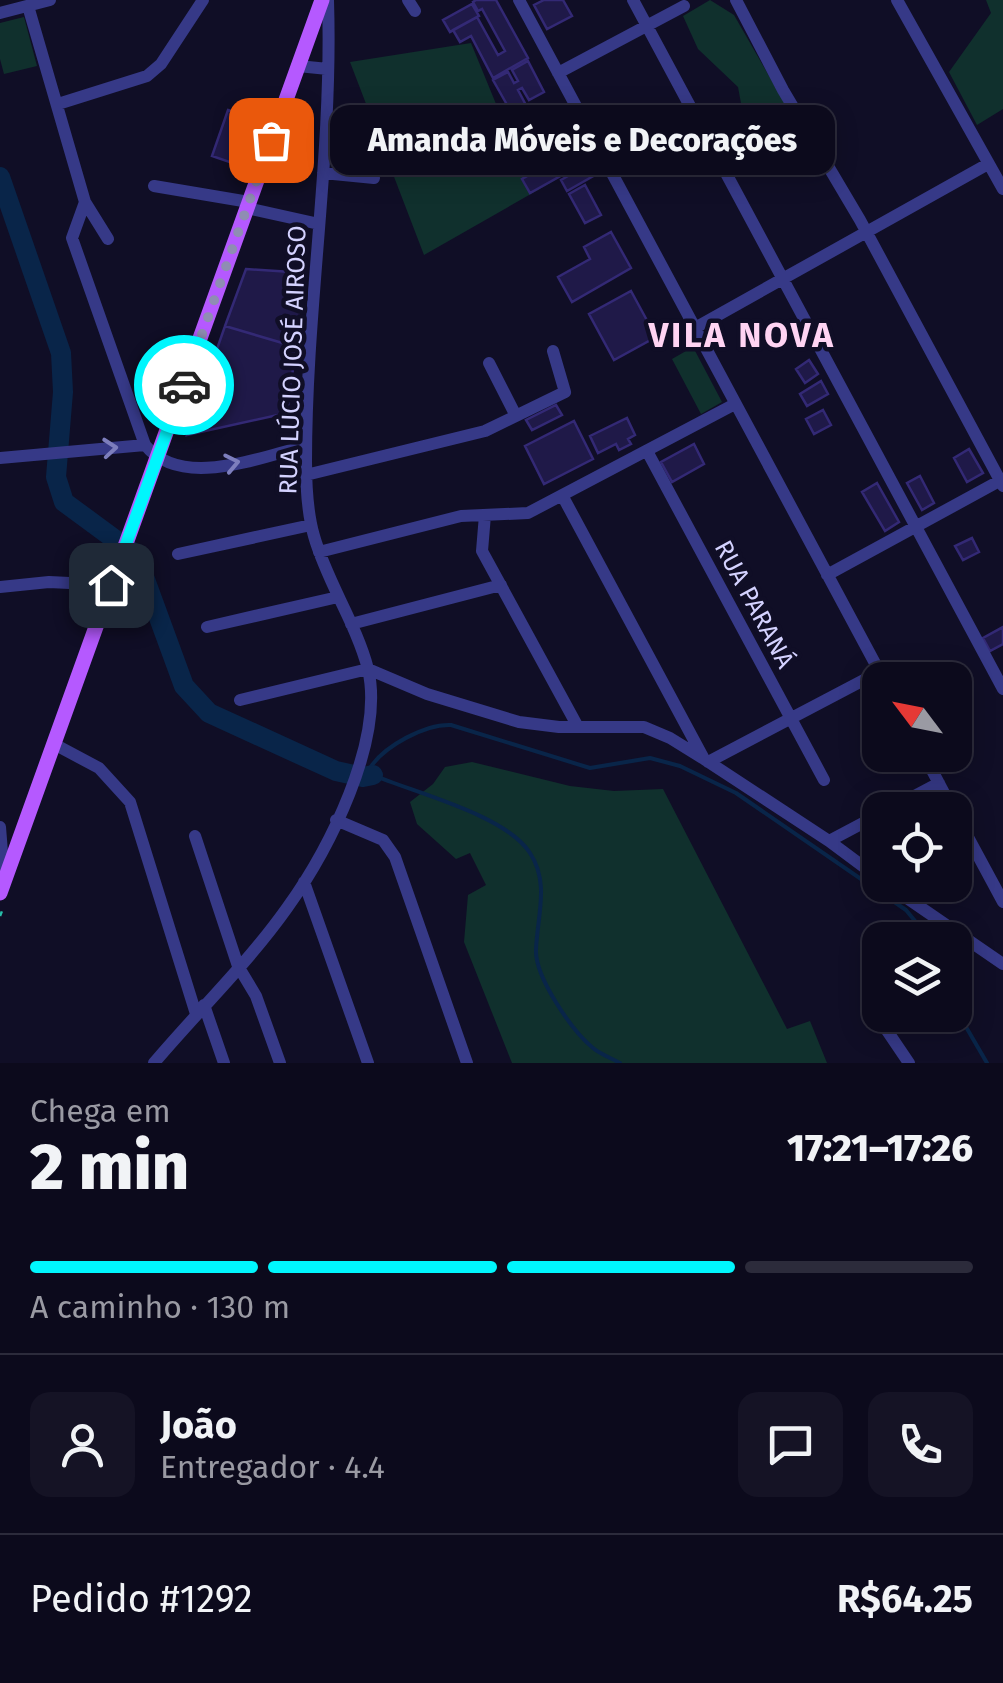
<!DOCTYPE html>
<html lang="pt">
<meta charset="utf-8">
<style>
:root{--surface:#0c0a1c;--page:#151325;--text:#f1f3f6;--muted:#9a9aa3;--line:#2c2b3b;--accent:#00f6fd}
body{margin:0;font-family:"Fira Sans",sans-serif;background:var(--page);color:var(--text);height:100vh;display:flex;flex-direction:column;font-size:38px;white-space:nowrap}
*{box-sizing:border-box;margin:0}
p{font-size:32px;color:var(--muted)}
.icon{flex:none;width:55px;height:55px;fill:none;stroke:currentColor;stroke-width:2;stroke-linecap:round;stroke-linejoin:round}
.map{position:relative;height:1063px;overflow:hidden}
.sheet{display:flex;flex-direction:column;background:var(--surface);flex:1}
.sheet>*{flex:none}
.needle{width:65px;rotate:302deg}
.tools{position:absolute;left:862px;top:662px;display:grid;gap:20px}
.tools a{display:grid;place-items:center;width:110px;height:110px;border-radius:20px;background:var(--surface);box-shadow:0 5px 25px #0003,0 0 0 2px var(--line);font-size:50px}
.pin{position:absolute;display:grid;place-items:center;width:85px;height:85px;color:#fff;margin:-42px;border-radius:20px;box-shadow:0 5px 15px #0006}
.courier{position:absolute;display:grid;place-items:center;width:100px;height:100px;margin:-50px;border:8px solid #00f6fd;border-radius:50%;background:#fff;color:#222;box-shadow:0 2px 12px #0007}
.bubble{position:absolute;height:70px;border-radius:20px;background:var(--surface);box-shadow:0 5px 25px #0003,0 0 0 2px var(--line);font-size:32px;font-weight:800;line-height:70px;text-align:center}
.overview em{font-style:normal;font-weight:800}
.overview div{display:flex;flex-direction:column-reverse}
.overview{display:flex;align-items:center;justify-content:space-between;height:170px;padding:0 30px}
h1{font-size:65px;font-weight:800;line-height:75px}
.bar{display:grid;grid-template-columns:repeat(4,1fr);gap:15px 10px;align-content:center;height:120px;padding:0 30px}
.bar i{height:12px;border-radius:8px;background:var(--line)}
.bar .on{background:var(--accent)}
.bar p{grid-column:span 4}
.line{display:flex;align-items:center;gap:25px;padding:0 30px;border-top:2px solid var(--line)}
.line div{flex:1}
.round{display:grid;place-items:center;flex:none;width:105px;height:105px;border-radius:20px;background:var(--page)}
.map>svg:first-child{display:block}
.green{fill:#10302d}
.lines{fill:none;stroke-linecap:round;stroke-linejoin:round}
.stream{stroke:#092549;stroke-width:4}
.river{stroke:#092549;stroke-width:20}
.building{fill:#1f1948;stroke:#332975;stroke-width:2.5}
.path{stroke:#28bda9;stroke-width:2.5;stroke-dasharray:5 8;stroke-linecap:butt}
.minor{stroke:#363987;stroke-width:12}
.major{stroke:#b559ff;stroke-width:15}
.oneway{stroke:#7d7ebd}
.done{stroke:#8f8db3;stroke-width:10;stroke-dasharray:0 18}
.route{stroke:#00f6fd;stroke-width:12}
.labels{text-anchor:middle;stroke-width:9;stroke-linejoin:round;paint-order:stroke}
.street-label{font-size:25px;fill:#d4d2ff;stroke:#100e26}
.district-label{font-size:35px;font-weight:bold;letter-spacing:2.5px;fill:#ffd4f3;stroke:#100e26}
</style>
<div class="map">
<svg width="1003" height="1063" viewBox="0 0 1003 1063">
<rect width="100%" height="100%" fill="#100e26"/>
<path class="green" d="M710 0 734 15 788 109 759 127 745 125 738 87 698 49 683 16Z
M986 0H1003V109L977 125 949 72 991 13Z
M24 17 37 66 4 74 0 59V23Z
M471 43 519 160 576 125 594 158 424 255 350 62Z
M693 347 722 402 701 414 672 359Z
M472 762 570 786 614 791 663 789 787 1029 810 1021 827 1063H512L464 942 468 895 486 885 470 853 456 859 417 824 410 802 433 784 445 767Z"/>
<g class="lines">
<path class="stream" d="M955 1008 987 1063
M620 1063C611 1058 600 1054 593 1048 572 1031 535 977 536 950 537 917 550 883 530 853 506 815 415 793 373 775L370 768C384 746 425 724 451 725L590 768 650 758 680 766 736 793 906 910 920 927 926 940"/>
<path class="river" d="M0 177 61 353 63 392 56 477 64 502 136 555 184 686 209 713 336 771 363 777 373 775"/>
</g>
<path class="building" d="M476 0H496L528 58 493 78 471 36 460 42 453 30 477 17 498 55 505 51 482 9 478 11 473 2Z
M544 0H563L572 16 547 29 534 5Z
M472 4 479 16 450 32 443 20Z
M528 61 544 92 529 100 522 88 518 90 528 109 514 117 493 80 508 72 514 83 518 81 512 70Z
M228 110 261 121 244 167 212 156Z
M565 155 573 169 530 193 522 179Z
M589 164 595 175 567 191 561 180Z
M585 185 601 215 585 223 569 194Z
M611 232 631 268 572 302 558 277 590 259 584 247Z
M246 269 306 273 296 347 225 326Z
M631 291 656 337 614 360 589 314Z
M225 326 296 347 287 413 187 435Z
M809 360 818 374 805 383 796 369Z
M821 381 828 394 807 406 800 394Z
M556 405 562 415 532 430 526 420Z
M823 410 831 425 814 434 806 419Z
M627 418 635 435 628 439 631 444 619 450 616 444 598 453 590 436Z
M574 421 593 459 544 484 525 446Z
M694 444 704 464 672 482 661 462Z
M969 449 983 473 967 482 954 458Z
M920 476 934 503 922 510 907 483Z
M877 483 899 522 885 531 862 492Z
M972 538 979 552 963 560 955 546Z
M1003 627V644L990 651 983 638Z"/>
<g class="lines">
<path class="path" d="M0 916 4 906"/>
<path class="minor" d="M408 0 415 11
M519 0 884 680
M633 0 1003 689
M736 0 783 90 860 220 1003 486
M897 0 1003 189
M28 6 85 202 72 238 145 445C182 490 259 457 306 446
M0 13 50 0
M298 66 328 69
M558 73 684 6
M58 104 147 76 161 64 203 0
M323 173 374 178
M154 186 249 202
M85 202 108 239
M247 208 319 224
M695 328 988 164
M489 363 516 416
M647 451 824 780
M0 458 145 445
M306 475 485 431 565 392 553 351
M562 495 703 757
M485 515 482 551 578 727
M319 552 461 516 528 513 735 404
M178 554 311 525
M827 575 1003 479
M0 587 49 582 111 585
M351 624 501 585
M207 627 338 597
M240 700 368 669 427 694 519 722 559 727H644L670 738 704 759 829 841 880 879
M54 744 99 768 130 802 196 1014
M924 755 953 810
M708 762 879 672
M888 810 939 783
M955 813 1003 902
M336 820 383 840 395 857 467 1063
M0 827 4 878
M195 836 238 966 256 996 280 1063
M829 841 880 814
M304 882 368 1063
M888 885 1003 964
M869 1004 909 1063
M204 1005 224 1063
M154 1063C198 1011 248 963 287 908 328 851 385 741 368 669 356 623 327 582 314 536 307 512 306 486 306 461 306 307 333 154 328 0"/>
<path class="major" d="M0 893 322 0"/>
</g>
<defs><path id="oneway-chevron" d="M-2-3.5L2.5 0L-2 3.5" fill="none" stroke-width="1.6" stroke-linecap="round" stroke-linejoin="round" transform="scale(2.5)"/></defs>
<g class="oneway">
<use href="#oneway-chevron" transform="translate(110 448) rotate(-5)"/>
<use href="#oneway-chevron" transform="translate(232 463) rotate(-12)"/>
</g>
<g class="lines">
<path class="done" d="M184 385 271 140"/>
<path class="route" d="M111 585 184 385"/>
</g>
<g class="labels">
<g class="street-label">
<text transform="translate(292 360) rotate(-88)" y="9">RUA LÚCIO JOSÉ AIROSO</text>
<text transform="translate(755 604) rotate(62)" y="9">RUA PARANÁ</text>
</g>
<g class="district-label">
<text x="742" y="347">VILA NOVA</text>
</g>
</g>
</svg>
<div class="tools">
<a><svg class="needle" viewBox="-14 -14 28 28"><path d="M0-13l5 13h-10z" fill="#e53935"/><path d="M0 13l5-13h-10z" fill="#9a9aa3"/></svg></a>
<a><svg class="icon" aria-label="locate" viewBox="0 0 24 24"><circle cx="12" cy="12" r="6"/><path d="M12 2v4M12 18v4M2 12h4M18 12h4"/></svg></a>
<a><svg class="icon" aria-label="layers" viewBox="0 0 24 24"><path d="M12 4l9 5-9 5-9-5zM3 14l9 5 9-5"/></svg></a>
</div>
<div class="pin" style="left:271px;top:140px;background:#ea580c"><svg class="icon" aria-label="bag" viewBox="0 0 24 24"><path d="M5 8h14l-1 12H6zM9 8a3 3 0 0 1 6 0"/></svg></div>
<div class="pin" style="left:111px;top:585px;background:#1f2937"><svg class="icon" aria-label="home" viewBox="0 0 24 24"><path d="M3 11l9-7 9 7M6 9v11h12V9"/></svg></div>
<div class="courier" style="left:184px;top:385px"><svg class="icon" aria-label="car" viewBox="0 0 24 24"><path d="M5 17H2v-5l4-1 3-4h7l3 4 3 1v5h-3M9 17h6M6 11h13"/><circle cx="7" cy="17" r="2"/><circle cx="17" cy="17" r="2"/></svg></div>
<div class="bubble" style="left:330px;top:105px;width:505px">Amanda Móveis e Decorações</div>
</div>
<section class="sheet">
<div class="overview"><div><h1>2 min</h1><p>Chega em</p></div><em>17:21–17:26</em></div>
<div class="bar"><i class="on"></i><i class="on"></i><i class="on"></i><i></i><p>A caminho · 130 m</p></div>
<div class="line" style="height:180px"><a class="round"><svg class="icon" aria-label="person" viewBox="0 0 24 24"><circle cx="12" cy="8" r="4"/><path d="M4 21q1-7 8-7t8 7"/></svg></a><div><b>João</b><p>Entregador · 4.4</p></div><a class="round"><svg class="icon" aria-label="chat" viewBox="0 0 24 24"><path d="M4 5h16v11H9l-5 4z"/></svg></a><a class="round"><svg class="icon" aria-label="phone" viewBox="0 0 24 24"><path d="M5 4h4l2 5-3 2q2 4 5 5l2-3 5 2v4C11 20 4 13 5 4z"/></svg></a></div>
<div class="line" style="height:130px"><div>Pedido #1292</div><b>R$64.25</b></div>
</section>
